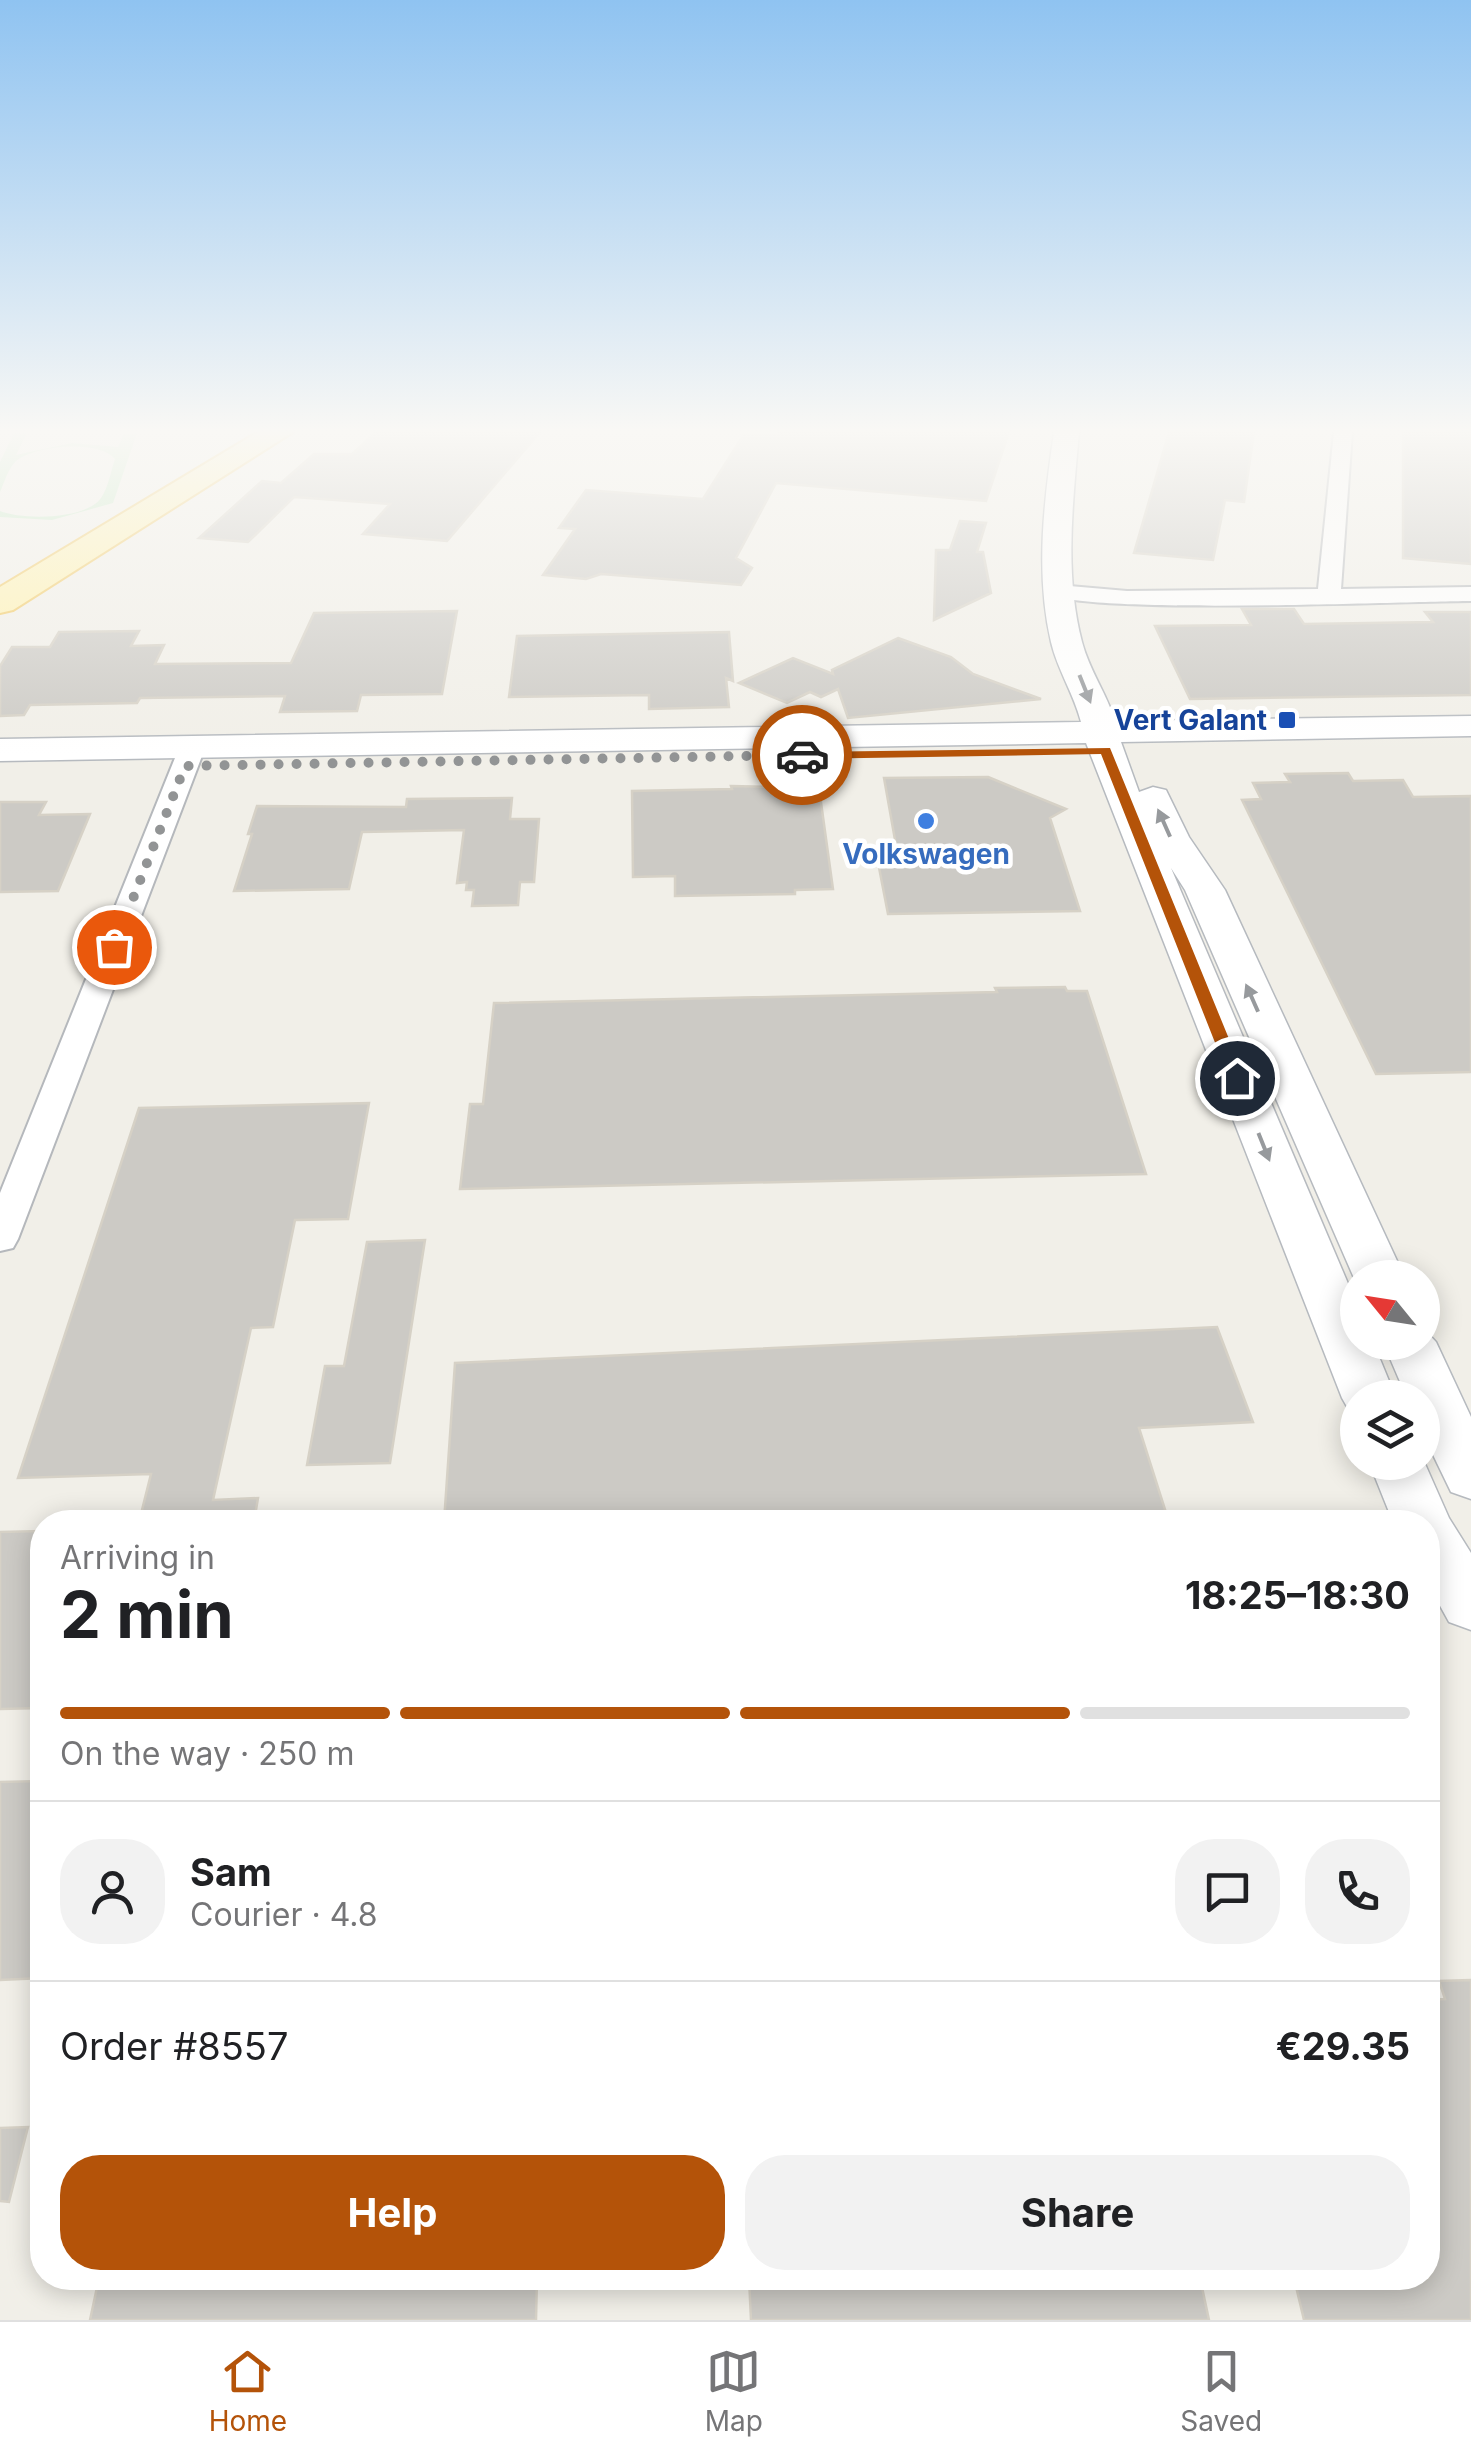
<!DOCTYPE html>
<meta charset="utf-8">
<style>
:root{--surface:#fff;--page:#f2f2f2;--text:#202124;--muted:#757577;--line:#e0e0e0;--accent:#b45309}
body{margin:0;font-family:Inter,sans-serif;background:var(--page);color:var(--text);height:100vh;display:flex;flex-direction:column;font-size:38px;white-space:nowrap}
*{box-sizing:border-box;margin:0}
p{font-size:32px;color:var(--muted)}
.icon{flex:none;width:55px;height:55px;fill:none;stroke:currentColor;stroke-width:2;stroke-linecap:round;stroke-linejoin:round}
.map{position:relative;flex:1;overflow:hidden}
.side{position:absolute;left:30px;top:1510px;width:1410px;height:780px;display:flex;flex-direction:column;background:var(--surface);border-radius:40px;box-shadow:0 5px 25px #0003}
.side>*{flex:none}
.needle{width:65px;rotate:300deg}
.fabs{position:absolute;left:1340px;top:1260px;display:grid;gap:20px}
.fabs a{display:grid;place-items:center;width:100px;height:100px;border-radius:50%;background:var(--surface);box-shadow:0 5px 25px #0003;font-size:50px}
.pin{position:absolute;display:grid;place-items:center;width:85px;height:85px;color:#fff;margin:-42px;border:5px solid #fff;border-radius:50%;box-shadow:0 2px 10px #0007}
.courier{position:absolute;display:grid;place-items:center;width:100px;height:100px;margin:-50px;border:8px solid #b45309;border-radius:50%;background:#fff;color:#222;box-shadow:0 2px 12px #0007}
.overview em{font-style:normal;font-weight:700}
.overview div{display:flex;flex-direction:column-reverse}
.overview{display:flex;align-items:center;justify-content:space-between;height:170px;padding:0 30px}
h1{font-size:65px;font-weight:700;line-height:75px}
.bar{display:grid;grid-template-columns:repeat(4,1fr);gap:15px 10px;align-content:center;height:120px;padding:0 30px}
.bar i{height:12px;border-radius:8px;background:var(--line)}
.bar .on{background:var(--accent)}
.bar p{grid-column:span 4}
.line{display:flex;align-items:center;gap:25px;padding:0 30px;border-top:2px solid var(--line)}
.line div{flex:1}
.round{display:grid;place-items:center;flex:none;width:105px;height:105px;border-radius:40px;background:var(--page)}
.action{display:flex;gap:20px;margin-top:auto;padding:20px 30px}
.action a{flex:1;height:115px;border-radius:40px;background:var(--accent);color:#fff;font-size:40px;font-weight:700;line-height:115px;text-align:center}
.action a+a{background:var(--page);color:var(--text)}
.tab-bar{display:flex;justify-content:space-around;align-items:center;height:140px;border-top:2px solid var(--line);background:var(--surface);font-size:28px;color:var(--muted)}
.tab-bar a{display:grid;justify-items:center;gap:5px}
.tab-bar .on{color:var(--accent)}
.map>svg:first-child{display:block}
.green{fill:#c5e8c5}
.building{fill:#cccac5;stroke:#d6d1c6;stroke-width:2.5}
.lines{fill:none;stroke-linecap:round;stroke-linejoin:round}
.street-casing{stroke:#b5b8bc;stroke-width:4}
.secondary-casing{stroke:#b6babf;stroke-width:3}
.primary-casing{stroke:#f2c960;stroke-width:4}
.street{fill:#fff;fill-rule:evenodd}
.secondary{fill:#fff;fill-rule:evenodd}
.primary{fill:#fff2af;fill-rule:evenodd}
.oneway{fill:#979a9d}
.route{fill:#b45309}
.done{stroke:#929495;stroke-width:10;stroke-dasharray:0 18}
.transit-dot{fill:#1a4fb4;stroke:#fff;stroke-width:4}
.shop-dot{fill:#3f7fe0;stroke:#fff;stroke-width:4}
.labels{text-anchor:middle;stroke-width:9;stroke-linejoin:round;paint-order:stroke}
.far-transit-label{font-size:28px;font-weight:bold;fill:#164399;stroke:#fff;text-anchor:end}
.far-shop-label{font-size:28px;font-weight:bold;fill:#366cbe;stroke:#fff}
</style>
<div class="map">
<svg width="1471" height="2320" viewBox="0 0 1471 2320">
<rect width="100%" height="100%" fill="#f1efe8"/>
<path class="green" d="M14 433H27L16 455 72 443 118 447 124 434 137 433 113 503 52 520 0 517V511C22 520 86 520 101 498 108 488 111 471 115 459 100 439 32 445 15 462 8 469 4 483 0 492V462Z"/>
<path class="building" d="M376 432H540L447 541 363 534 390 504 294 497 248 542 199 538 262 481 281 483 314 454H352Z
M779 432H1009L986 501 776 483 736 558 752 568 741 585 601 574 586 579 543 575 575 529 559 528 586 490 703 499 744 434 779 436Z
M1169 432H1254L1244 502 1225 500 1213 560 1134 553Z
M1403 432H1471V564L1403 558Z
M960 521 986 523 977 552H983L991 593 934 620 936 550H950Z
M1242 609H1294L1304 624 1433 622 1425 612H1471V695L1190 699 1155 626 1251 625Z
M457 611 442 694 361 695 357 711 280 712 285 696 140 698 137 703 30 705 24 715 0 716V666L12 647H50L59 632 139 631 131 646 164 645 155 664 291 663 314 613Z
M729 632 733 681 726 678 729 707 649 709V695L509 697 517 636Z
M898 638 951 657 973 674 1041 699 848 718 838 689 821 697 810 692 787 703 739 683 793 658 833 674 832 670Z
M1348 773 1353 781 1403 780 1413 797 1471 796V1072L1376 1074 1242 800 1261 799 1253 783 1290 782 1285 774Z
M988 777 1066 809 1050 818 1080 911 888 914 876 852 897 851 884 778Z
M731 786 819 788 833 889 795 890V894L675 896V876L633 877 632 791 732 789Z
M512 798 510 819H539L534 882H520L518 905 472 906 474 890H466L467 882 457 883 464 830 362 832 349 889 234 891 252 834H248L257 806 406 807 407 799Z
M0 802H46L39 815 90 814 58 891 0 892Z
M1065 987 1067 991H1087L1146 1174 460 1189 470 1104H483L494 1003 997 992 995 988Z
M369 1103 348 1219 295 1220 273 1327 251 1328 213 1500 258 1498 254 1522H139L151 1474 18 1478 139 1108Z
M425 1240 390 1463 307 1465 325 1366H344L367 1242Z
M1217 1327 1253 1422 1139 1428 1169 1522H444L455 1363Z
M42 1531V1708L0 1709V1532Z
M42 1781V1978L0 1980V1782Z
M1471 1980V2320H1304L1294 2278H1428V2000L1445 1999 1439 1981Z
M28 2127 9 2202 0 2201V2128Z
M99 2278H537L536 2320H90Z
M749 2278H1200L1209 2320H751Z"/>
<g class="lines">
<g class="street-casing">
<path id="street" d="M1334 432H1352L1341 589 1471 587V601C1414 601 1071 616 1047 592L1058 585 1127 591 1318 589Z
M192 740 205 748 18 1239 13 1248 0 1251V1193L179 748Z"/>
</g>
<g class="secondary-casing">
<path id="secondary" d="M1054 432H1079C1073 502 1064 573 1082 642 1089 670 1107 694 1115 721L1471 716V736L1121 742 1139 792 1153 787 1166 790 1189 837 1225 890 1405 1278H1358V1283L1354 1278 1185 890 1171 868 1358 1307V1342H1373L1396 1398H1358V1414L1350 1412 1342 1398 1086 743 0 761V739L1081 722C1074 694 1057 669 1051 642 1035 573 1044 501 1054 432Z
M1422 1327 1436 1342 1471 1417V1499L1451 1492 1422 1432V1398H1407L1383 1342H1422Z
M1422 1457 1449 1518 1471 1553V1630L1449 1622 1428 1584V1522H1393L1369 1462H1422Z"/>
</g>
<g class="primary-casing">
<path id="primary" d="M258 432H293L13 610 0 613V587Z"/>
</g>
<use href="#street" class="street"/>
<use href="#secondary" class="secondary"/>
<use href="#primary" class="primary"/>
</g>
<defs><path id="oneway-solid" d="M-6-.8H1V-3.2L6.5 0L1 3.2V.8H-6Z" transform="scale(2.5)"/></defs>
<g class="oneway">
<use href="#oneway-solid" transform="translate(1085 689) rotate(68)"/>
<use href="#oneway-solid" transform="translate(1164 823) rotate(-114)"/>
<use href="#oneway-solid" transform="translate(1252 998) rotate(-114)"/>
<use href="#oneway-solid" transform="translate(1264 1147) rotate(68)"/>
</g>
<linearGradient id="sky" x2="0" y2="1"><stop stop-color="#8fc3f1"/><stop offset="0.57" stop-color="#f9f8f5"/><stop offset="1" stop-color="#f9f8f5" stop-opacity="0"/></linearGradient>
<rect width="1471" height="756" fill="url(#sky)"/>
<path class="route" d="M1110 748 1245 1078 1242 1082 1229 1078 1101 754 802 759 796 755 802 752Z"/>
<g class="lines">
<path class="done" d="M114 947 185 766 802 755"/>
</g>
<rect class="transit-dot" x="1277" y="710" width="20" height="20" rx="5"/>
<circle class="shop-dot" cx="926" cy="821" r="10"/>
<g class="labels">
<g class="far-transit-label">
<text x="1267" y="730">Vert Galant</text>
</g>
<g class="far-shop-label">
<text x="926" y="864">Volkswagen</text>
</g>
</g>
</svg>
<div class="fabs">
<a><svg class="needle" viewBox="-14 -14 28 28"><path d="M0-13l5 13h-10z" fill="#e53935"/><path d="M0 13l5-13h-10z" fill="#757577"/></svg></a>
<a><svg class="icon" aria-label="layers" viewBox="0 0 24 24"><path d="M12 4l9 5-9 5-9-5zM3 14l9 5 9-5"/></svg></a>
</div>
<div class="pin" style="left:114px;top:947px;background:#ea580c"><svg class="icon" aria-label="bag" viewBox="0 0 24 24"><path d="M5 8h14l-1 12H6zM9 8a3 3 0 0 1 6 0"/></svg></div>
<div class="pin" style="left:1237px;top:1078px;background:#1f2937"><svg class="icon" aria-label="home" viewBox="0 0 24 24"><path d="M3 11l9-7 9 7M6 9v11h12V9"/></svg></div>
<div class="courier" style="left:802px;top:755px"><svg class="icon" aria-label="car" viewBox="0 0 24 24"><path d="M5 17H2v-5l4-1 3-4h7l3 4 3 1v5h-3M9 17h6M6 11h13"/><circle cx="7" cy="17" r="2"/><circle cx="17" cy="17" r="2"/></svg></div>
<section class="side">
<div class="overview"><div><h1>2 min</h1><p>Arriving in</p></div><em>18:25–18:30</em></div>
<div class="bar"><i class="on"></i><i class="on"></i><i class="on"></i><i></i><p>On the way · 250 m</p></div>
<div class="line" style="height:180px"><a class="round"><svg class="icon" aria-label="person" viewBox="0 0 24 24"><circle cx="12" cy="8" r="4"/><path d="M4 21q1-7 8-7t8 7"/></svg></a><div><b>Sam</b><p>Courier · 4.8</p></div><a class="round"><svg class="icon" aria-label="chat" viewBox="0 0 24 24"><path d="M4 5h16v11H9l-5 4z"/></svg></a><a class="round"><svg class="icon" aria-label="phone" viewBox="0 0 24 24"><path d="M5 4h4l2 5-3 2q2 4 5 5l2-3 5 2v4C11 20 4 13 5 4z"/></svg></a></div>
<div class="line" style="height:130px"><div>Order #8557</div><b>€29.35</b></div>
<div class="action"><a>Help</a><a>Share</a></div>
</section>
</div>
<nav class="tab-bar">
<a class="on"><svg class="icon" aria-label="home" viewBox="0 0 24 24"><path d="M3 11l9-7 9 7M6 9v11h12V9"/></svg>Home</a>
<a><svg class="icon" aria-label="map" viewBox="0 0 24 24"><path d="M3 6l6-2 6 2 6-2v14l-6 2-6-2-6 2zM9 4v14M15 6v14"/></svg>Map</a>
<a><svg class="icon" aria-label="saved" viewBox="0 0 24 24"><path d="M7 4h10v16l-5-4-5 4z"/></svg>Saved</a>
</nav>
